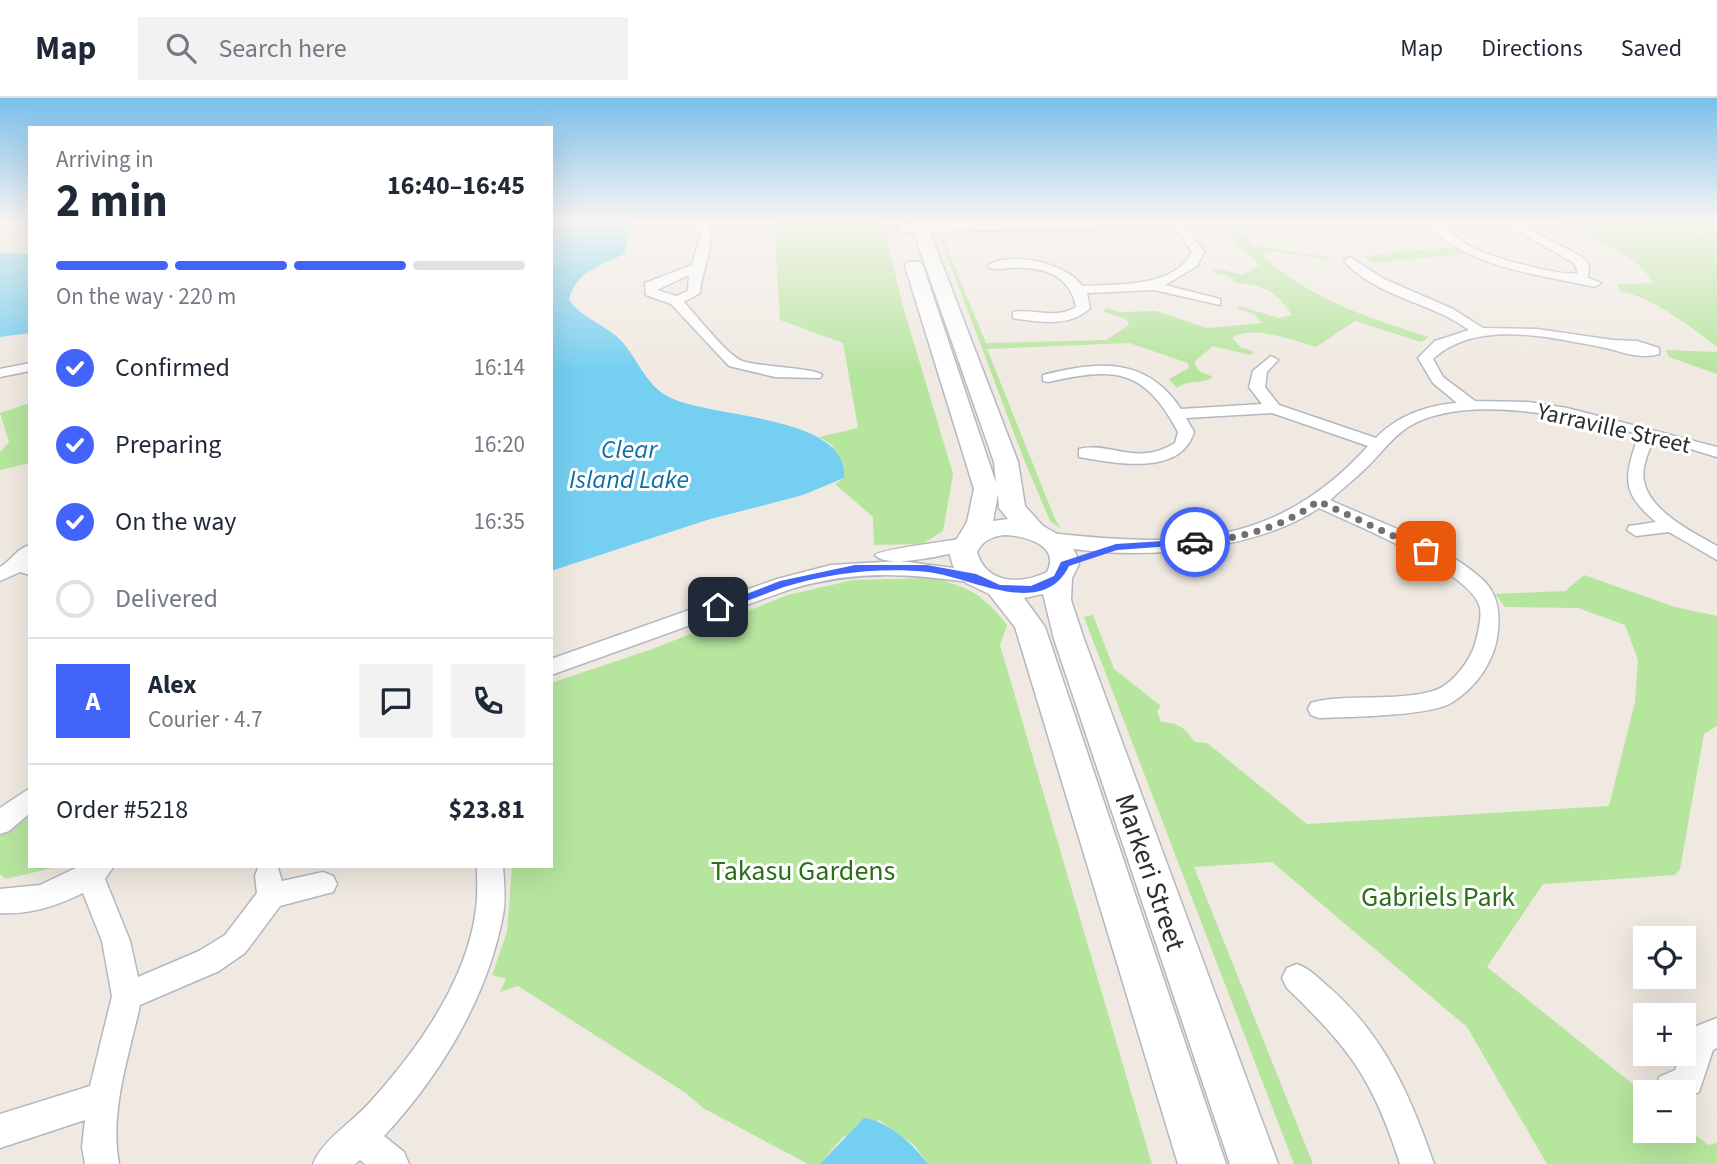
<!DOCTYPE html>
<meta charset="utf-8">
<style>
:root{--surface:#fff;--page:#f2f2f3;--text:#1f2937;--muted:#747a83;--line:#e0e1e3;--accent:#4264fb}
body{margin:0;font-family:"Source Sans 3",sans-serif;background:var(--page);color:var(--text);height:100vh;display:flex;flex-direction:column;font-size:26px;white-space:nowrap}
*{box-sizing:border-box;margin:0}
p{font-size:23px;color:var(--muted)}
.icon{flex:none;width:38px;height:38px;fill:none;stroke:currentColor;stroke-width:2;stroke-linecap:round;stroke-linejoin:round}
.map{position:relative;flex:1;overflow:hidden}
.details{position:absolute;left:28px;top:28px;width:525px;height:742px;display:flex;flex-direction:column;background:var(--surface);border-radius:0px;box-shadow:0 7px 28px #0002}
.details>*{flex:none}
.controls{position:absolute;left:1633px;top:828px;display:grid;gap:14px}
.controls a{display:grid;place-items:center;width:63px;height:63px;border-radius:0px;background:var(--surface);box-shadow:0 7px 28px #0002;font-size:35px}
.pin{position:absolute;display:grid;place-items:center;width:60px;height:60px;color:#fff;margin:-30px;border-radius:14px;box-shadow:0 4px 10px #0006}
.courier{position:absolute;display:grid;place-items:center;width:70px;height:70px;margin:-35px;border:5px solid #4264fb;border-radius:50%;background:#fff;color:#222;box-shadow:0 2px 9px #0007}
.overview em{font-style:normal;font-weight:700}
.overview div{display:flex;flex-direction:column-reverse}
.overview{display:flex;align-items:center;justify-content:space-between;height:119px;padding:0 28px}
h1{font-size:46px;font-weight:700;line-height:52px}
.bar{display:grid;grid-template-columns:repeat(4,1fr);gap:10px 7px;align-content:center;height:84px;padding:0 28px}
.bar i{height:9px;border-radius:5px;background:var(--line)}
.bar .on{background:var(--accent)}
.bar p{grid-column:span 4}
.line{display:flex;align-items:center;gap:18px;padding:0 28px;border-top:2px solid var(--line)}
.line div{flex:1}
.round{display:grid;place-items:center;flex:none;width:74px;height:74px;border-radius:0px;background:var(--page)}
ol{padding:0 28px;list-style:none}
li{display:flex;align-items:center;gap:21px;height:77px}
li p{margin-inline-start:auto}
li .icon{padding:7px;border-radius:50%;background:var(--accent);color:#fff;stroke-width:4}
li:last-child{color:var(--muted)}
li i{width:38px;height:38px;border:4px solid var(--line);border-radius:50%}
header{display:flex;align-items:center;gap:42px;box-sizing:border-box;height:98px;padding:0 35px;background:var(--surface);border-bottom:2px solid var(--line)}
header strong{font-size:33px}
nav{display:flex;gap:38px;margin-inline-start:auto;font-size:24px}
.search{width:490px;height:63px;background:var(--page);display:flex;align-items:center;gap:18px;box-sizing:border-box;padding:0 24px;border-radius:0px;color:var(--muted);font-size:26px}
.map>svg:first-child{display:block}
.green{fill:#b6e59e}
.pitch{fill:#c9ec9a}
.water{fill:#75cff0}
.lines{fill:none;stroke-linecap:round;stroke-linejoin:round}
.minor-casing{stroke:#b4b7c1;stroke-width:3}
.tertiary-casing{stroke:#b4b7c1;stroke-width:4}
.secondary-casing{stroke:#b4b7c1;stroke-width:3}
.minor{fill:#fff;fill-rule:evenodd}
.tertiary{fill:#fff;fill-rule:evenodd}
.secondary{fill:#fff;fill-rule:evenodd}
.route{fill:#4264fb}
.done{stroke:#726f6d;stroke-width:7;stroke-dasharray:0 12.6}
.labels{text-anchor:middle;stroke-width:6;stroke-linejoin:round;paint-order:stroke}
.street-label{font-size:24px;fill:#2e2e2e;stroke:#fff}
.water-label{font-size:26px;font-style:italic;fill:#0d6fa3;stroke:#fff}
.near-park-label{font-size:28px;fill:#2c6e1b;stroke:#fff}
.near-street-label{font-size:28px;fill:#2e2e2e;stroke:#fff}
</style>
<header>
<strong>Map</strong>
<div class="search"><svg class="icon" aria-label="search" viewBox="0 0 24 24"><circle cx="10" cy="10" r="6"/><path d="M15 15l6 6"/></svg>Search here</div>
<nav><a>Map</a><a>Directions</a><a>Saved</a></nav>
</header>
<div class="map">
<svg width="1717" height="1066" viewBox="0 0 1717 1066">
<rect width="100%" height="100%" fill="#efe9e1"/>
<path class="green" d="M774 124H883L902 205 953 376 943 433 922 446 874 447 873 419 835 386 844 380 832 347 819 339 858 330 843 245 780 222Z
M1556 124H1717V249C1688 227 1656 201 1620 193L1617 186 1653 185C1636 154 1587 138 1556 124Z
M1230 126 1256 148 1329 159 1331 162 1268 153 1263 158C1310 201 1369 220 1429 239L1421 244 1355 223 1316 249C1295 243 1252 226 1232 240L1240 249 1255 254 1250 257 1213 248 1194 264 1199 273 1213 279C1202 287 1188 281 1177 290L1169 281 1189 270 1188 265 1129 245 987 251 1055 421 1061 431 1050 423 1025 364 941 142 943 141 986 245 1106 242 1129 227 1126 221 1102 213 1107 210 1119 214 1156 213 1207 230 1262 225 1254 216 1236 210 1239 208 1279 220 1292 217C1278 195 1262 185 1235 185L1230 179 1212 174 1216 170 1243 177 1259 167 1219 127Z
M1453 150 1464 156 1372 165 1365 159 1400 153Z
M1666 252 1717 254V276L1669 259Z
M30 305V365L0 372V354L9 344 0 315Z
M1584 477 1675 509 1717 518V628L1704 636 1680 771 1675 777 1543 786 1487 869 1645 996V1032H1684V1027L1708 1047 1717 1045V1066H1547L1467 929 1272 764 1194 769 1313 1066H1294L1084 519 1093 517 1114 571 1161 608 1157 613 1161 624C1179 625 1184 629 1195 644L1207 645 1307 726 1609 708 1635 604 1638 562 1625 527 1578 510 1505 509 1495 496 1565 493Z
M932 480C969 489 983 496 1007 527L1000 547 1152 1066H928L914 1047 879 1022 843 1039 820 1066H808L703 1010 686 995 518 888 500 894 506 881 492 877 507 834 512 768H551V585L655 550 788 497 853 482Z
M30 708V768H61L6 781 0 776V737Z"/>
<path class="pitch" d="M1636 124H1717V142Z"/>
<path class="water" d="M551 124H632L624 156C600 168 575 174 569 202 580 218 600 225 615 237 636 254 642 284 667 298 707 321 849 315 844 380L803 397 707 422 551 473Z
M0 155 30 156V235L0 239Z
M864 1020C891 1025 912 1045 928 1066H820Z"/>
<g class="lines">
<g class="minor-casing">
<path id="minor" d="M697 124H708C717 144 701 173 700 195L684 204C697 218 727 257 742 263 760 269 814 270 822 277L820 280 775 279 729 268 671 206 646 197 645 185 692 167 701 134ZM689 177 688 193 676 198 657 192Z
M1171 124H1182L1204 154 1197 168 1165 187 1220 201V207L1154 192 1087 195 1090 210C1071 229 1042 224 1018 221L1013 220V214C1035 210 1055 222 1076 209 1070 174 1039 168 1008 170 999 171 993 173 987 168 1008 152 1068 165 1082 188 1116 186 1175 190 1192 154Z
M1424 124C1444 123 1455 140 1471 149 1486 158 1562 179 1578 175L1574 165 1502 124H1516L1582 159 1589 167 1588 180 1601 185 1595 189C1536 176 1468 170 1424 124Z
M1350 159 1384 181 1453 211 1483 230 1537 231 1613 242 1637 243 1659 250V256C1637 262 1622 253 1601 249 1548 239 1476 221 1433 261L1443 279 1475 303 1528 304 1567 310 1717 349V359L1654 340C1649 353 1641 369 1644 383 1649 413 1694 435 1717 448V462L1669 434 1636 438 1627 432 1629 428 1656 424C1619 393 1625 378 1639 336 1577 320 1466 293 1408 329 1391 340 1380 357 1366 370 1355 381 1342 391 1330 402 1378 424 1441 445 1481 480 1497 494 1500 512 1498 532 1496 562 1476 590 1451 605 1430 618 1346 619 1319 620L1311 617 1308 611 1311 605C1344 595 1395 604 1433 593 1451 588 1466 567 1473 552 1477 541 1482 521 1480 510 1473 474 1352 426 1319 410 1251 456 1122 465 1043 445L1041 441 1050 435C1179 449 1275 451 1368 348L1272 315 1186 320 1194 334C1181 377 1120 366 1085 360L1079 359V351C1111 343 1136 369 1175 345L1178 334C1144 270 1115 269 1048 284L1043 283V277C1098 263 1146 258 1181 311L1262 306 1249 289 1253 273 1271 258 1278 262 1267 274 1265 289 1279 307 1376 340C1397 318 1427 307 1457 305L1433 285 1418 260 1435 243 1469 232C1431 204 1376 199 1344 163Z
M30 265V273L0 279V271Z
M966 440 975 446 973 450C955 455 887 472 875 457 881 451 951 443 966 440Z
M30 447V477L20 474 0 483V469C12 462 16 451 30 447Z
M900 463 976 473 986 479 976 485C907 476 859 471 791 491L551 577V561L777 481 831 467Z
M30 690V715L9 733 0 736V710Z
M80 768H114L105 781 130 843 138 879 199 853 225 837 257 795 255 778 258 770H278L282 783 323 774 333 778 337 786 333 794 280 808 245 855 219 873 140 907C129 958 109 1014 119 1066H85L82 1049 85 1022 0 1050V1016L90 988 112 898 102 843 83 795C57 808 29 817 0 815V791L40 787Z
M477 768H503C504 784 506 801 503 817 488 899 440 978 384 1038L404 1054 409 1066H365L360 1062 355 1066H313C323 1041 353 1024 371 1003 418 951 467 883 476 811 478 797 477 783 477 768Z
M1297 866C1311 871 1320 882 1331 891 1385 939 1411 999 1434 1066H1400C1373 981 1350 951 1287 890L1282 880 1287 870Z
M1717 920V950L1713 952 1699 994 1684 1001V994H1656L1659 979 1675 972 1680 956H1684L1689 931Z"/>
</g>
<g class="tertiary-casing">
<path id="tertiary" d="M1005 124H1193L1186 128 903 134 896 130 903 126Z"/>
</g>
<g class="secondary-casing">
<path id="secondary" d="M910 124H926L1018 364 1025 408 1043 428 1068 442 1076 456 1079 466 1072 480 1071 502 1084 541 1278 1066H1230L1054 541 1043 496 1024 500 1045 529 1226 1066H1178L1015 529 989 496 966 485 953 468 949 454 967 424 974 391 905 168 908 164H920L923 168 996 385 994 364ZM998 396 999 410 1008 421 993 423ZM1005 437C1025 438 1061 447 1047 474 1020 487 986 486 977 454 982 443 993 438 1005 437Z"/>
</g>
<use href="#minor" class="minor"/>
<use href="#tertiary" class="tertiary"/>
<use href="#secondary" class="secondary"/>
</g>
<linearGradient id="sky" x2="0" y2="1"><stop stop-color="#7abfeb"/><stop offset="0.45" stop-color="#f8f5f2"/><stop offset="1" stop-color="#f8f5f2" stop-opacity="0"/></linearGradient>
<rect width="1717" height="273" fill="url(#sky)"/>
<path class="route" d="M1195 441 1200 444 1199 446 1117 452 1069 468C1043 522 971 479 928 474 880 469 830 475 784 489 762 497 741 506 718 513L713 509 780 483 855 467H927L976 476 1000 487 1031 488 1054 478 1061 464 1116 446Z"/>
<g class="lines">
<path class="done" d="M1195 444C1238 441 1283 430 1318 403L1426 453"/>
</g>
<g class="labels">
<g class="street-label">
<text transform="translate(1614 330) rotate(13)" y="8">Yarraville Street</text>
</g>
<g class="water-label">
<text x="629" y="360">Clear<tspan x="629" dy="30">Island Lake</tspan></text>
</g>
<g class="near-park-label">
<text x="803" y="782">Takasu Gardens</text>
<text x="1438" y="808">Gabriels Park</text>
</g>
<g class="near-street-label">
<text transform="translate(1151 774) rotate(71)" y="10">Markeri Street</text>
</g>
</g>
</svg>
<div class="controls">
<a><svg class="icon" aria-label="locate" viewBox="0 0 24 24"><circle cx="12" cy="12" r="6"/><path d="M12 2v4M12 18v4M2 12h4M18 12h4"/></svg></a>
<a>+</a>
<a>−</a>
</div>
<div class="pin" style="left:1426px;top:453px;background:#ea580c"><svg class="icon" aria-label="bag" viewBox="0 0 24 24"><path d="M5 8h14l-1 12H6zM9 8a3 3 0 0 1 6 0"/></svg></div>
<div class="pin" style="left:718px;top:509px;background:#1f2937"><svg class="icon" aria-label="home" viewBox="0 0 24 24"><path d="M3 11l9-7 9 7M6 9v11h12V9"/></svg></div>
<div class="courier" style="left:1195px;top:444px"><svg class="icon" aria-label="car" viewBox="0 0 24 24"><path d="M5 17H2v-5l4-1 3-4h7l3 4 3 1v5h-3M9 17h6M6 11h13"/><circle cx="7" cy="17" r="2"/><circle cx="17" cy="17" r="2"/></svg></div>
<section class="details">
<div class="overview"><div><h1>2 min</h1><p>Arriving in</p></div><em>16:40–16:45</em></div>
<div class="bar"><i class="on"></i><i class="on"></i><i class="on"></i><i></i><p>On the way · 220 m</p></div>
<ol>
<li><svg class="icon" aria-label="check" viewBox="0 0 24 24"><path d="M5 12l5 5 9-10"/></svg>Confirmed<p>16:14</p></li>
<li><svg class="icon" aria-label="check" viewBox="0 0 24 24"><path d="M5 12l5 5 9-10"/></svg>Preparing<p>16:20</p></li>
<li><svg class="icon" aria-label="check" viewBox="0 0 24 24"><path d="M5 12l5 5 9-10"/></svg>On the way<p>16:35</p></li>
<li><i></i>Delivered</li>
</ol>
<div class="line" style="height:126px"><b class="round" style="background:var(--accent);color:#fff">A</b><div><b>Alex</b><p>Courier · 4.7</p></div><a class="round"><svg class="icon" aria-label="chat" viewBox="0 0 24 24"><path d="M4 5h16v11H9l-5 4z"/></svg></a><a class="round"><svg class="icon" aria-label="phone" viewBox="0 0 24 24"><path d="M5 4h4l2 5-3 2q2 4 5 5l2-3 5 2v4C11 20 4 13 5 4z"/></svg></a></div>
<div class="line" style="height:91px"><div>Order #5218</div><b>$23.81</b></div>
</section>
</div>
